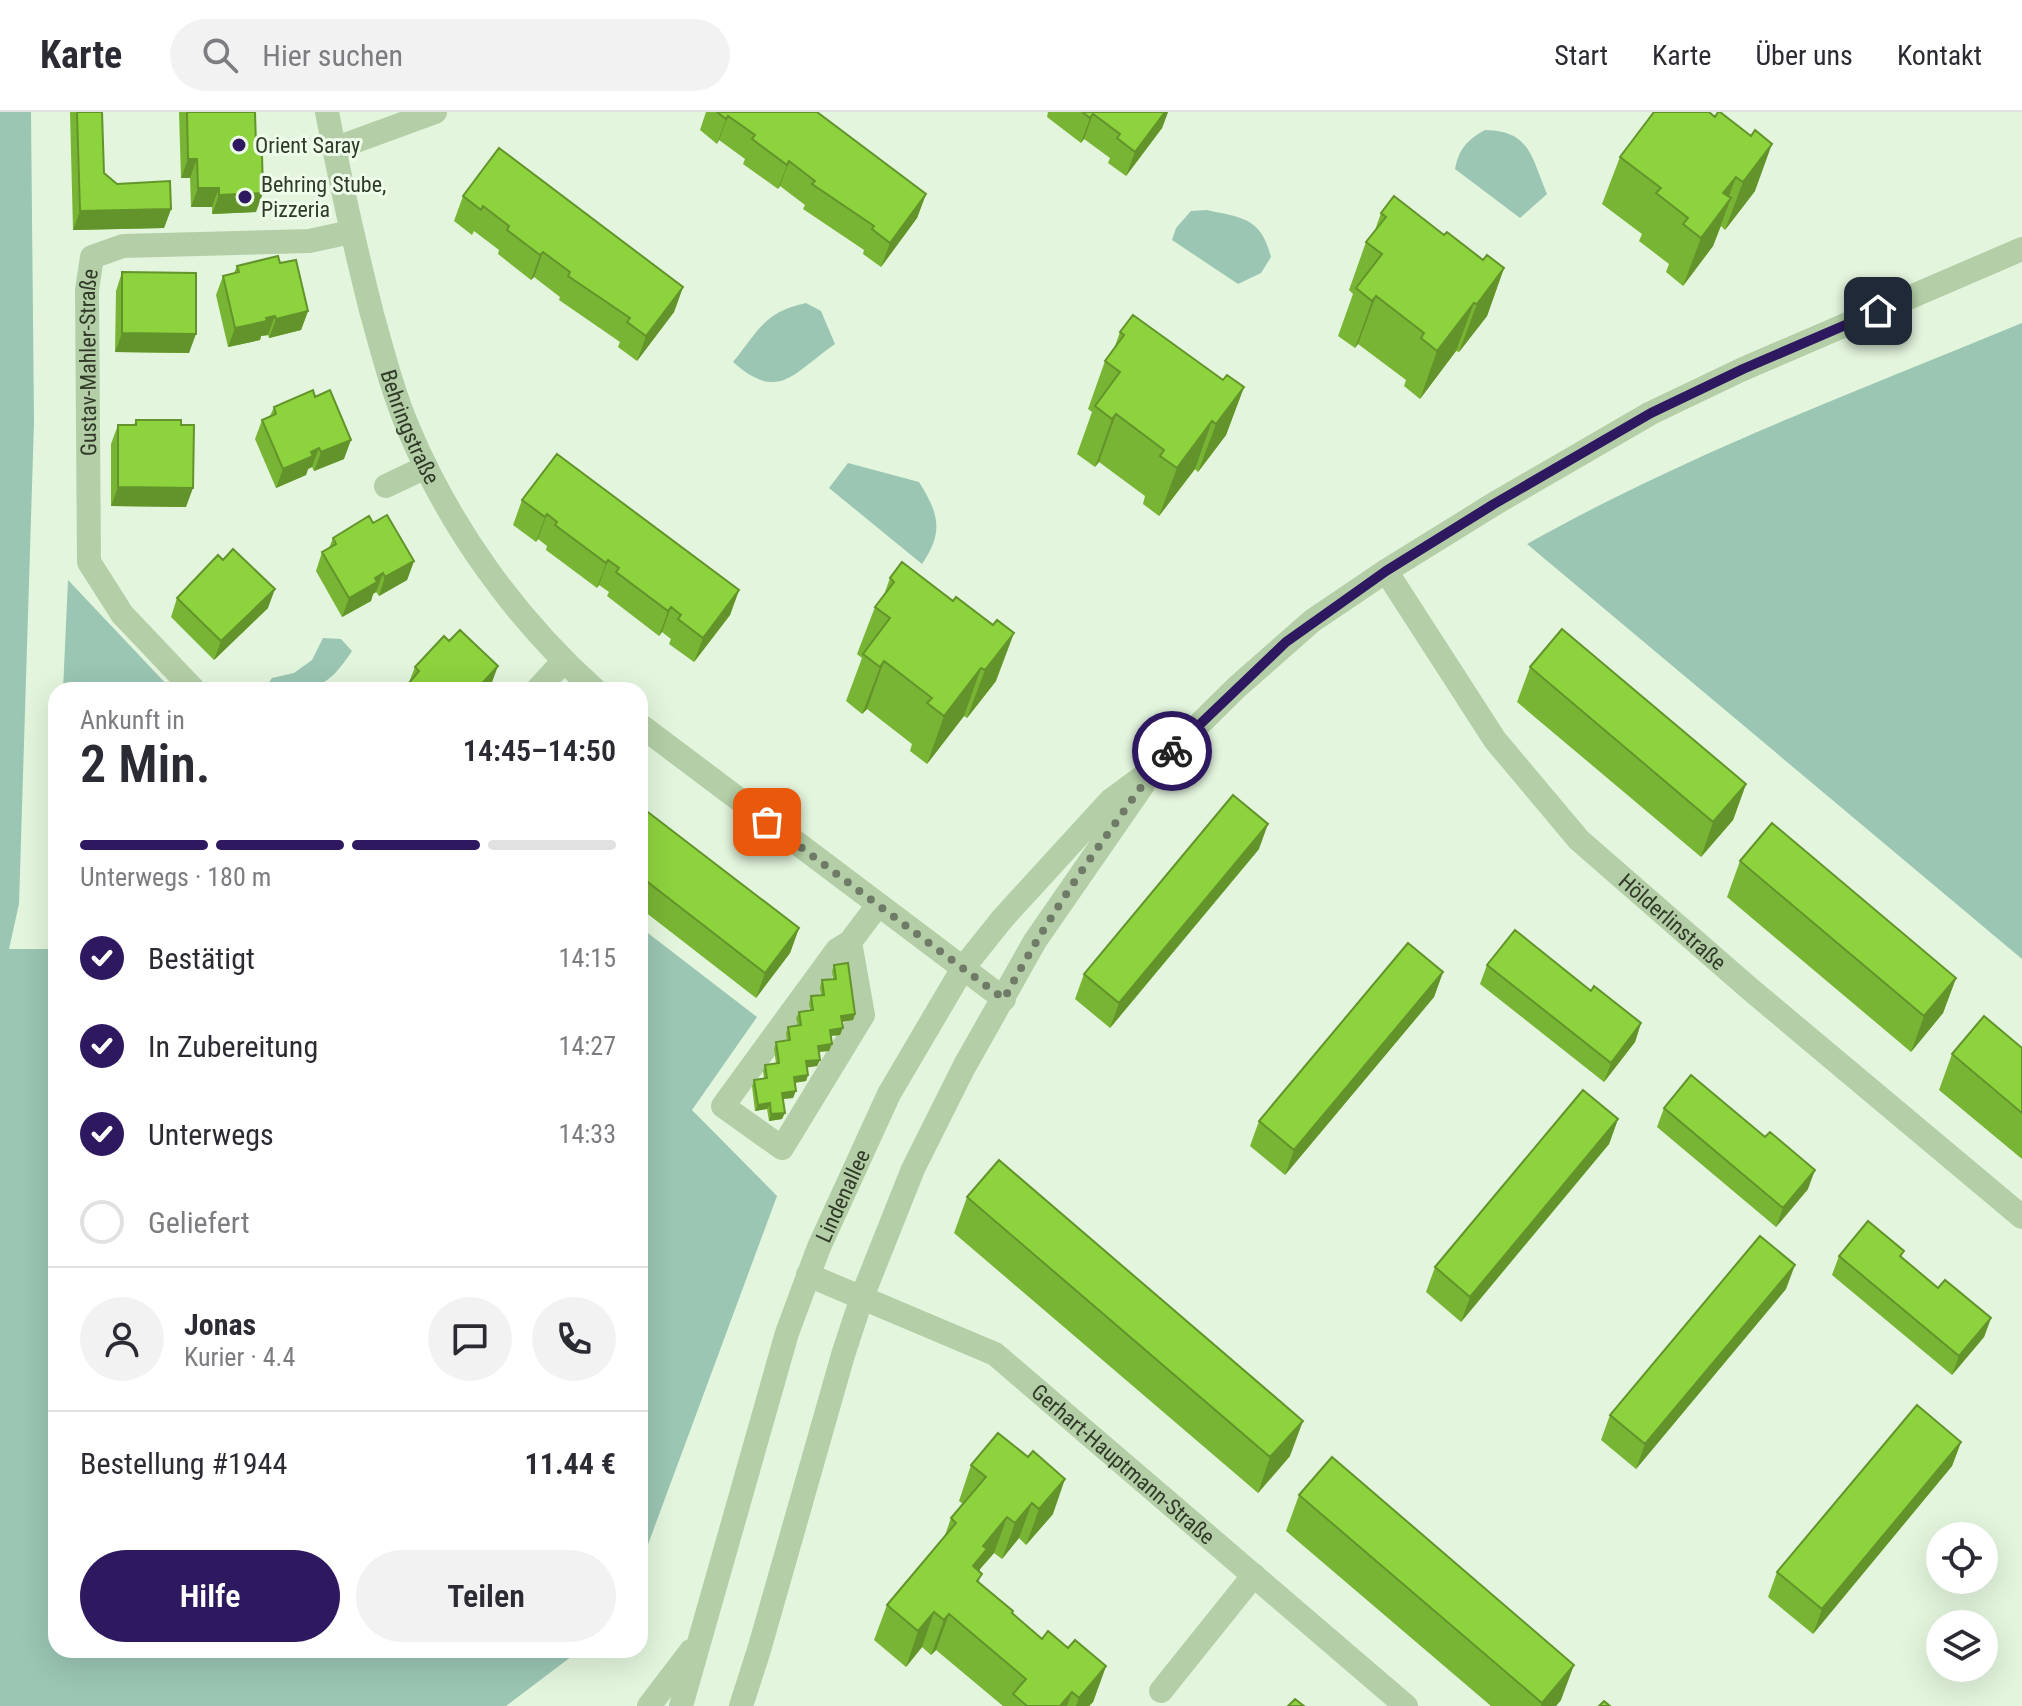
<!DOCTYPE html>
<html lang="de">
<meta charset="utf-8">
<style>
:root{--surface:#fff;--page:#f2f2f3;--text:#2b2b33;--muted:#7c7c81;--line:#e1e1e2;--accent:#2e1961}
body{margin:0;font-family:"Roboto Condensed",sans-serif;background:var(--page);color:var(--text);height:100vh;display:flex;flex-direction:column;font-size:30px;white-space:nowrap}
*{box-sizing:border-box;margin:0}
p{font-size:26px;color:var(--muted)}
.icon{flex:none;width:44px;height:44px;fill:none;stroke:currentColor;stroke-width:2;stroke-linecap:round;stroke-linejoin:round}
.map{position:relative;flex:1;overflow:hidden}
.drawer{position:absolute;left:48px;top:570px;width:600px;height:976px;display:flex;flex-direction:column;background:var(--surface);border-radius:24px;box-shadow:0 8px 32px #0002}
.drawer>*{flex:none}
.fabs{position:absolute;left:1926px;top:1410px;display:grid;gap:16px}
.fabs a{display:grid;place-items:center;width:72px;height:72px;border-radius:50%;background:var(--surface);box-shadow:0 8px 32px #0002;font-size:40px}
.pin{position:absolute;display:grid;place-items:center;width:68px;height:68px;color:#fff;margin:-34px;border-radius:16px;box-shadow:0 4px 12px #0006}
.courier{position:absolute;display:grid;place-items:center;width:80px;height:80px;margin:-40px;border:6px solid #2e1961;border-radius:50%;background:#fff;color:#222;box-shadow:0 2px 10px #0007}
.head em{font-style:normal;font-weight:600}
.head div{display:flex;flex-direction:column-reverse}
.head{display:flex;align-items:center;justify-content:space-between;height:136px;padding:0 32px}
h1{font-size:52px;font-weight:600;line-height:60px}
.bar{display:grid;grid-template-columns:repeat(4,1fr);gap:12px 8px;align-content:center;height:96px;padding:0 32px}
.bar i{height:10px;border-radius:6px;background:var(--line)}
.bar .on{background:var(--accent)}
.bar p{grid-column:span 4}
.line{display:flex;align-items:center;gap:20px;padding:0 32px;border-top:2px solid var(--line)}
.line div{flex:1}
.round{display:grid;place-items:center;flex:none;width:84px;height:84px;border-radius:42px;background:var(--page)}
ol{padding:0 32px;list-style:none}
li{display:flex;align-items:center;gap:24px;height:88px}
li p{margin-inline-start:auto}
li .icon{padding:8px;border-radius:50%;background:var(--accent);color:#fff;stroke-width:4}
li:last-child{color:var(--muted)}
li i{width:44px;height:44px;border:4px solid var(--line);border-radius:50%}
.cta{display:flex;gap:16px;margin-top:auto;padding:16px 32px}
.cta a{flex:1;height:92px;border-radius:48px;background:var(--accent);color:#fff;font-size:32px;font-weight:600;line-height:92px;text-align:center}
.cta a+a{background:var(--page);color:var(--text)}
header{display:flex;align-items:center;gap:48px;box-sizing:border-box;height:112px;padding:0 40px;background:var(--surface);border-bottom:2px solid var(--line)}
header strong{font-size:38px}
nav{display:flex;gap:44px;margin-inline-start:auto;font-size:28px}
.search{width:560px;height:72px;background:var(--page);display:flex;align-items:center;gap:20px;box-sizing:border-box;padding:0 28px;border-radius:44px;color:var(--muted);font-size:30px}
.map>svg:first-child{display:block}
.green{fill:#9bc6b3}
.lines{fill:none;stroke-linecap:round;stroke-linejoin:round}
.minor{stroke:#b4cfa7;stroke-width:24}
.wall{fill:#79b534}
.shaded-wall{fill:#63942b}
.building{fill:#8dd33d;stroke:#63942b;stroke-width:2}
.done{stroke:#6f7b67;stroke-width:8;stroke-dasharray:0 14.4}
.route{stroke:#2e1961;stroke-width:10}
.poi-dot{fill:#2e1961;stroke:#eefcea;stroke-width:3}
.labels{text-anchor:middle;stroke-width:6;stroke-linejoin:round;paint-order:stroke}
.poi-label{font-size:22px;fill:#313a28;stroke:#eefcea;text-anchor:start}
.street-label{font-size:22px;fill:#313a28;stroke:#eefcea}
</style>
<header>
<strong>Karte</strong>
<div class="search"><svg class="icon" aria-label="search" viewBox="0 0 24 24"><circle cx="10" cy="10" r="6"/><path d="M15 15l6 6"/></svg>Hier suchen</div>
<nav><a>Start</a><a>Karte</a><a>Über uns</a><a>Kontakt</a></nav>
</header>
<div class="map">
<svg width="2022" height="1594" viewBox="0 0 2022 1594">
<rect width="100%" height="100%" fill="#e3f5dd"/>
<path class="green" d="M0 0H31L34 310 19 792 9 837H56V1538H580L506 1594H0Z
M1485 18C1531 19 1531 45 1547 82L1520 106 1455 57C1459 37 1467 28 1485 18Z
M1207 98C1242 106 1261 105 1271 145L1261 161 1238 172 1172 128 1176 116 1191 99Z
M806 191 821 199 835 232C793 261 779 291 733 250 759 218 764 200 806 191Z
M2022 211V847L1527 432C1685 343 1855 280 2022 211Z
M848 351 919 370C939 402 944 420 922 452L829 376Z
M68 468 172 578H63Z
M323 526 341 527 352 539C324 582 310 578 263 578L272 566 294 561 312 548Z
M640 815 757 905 692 998 777 1084 640 1454Z"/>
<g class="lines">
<g class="minor">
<path id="s1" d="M327 0C340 68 355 135 372 202 383 241 393 281 409 318 451 417 515 506 595 578"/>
<path d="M334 37 435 0"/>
<path d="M386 374 426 355"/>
<path id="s2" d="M1386 459 1495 628 1579 728 1750 877 2022 1105"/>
<path id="s3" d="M194 578 122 502 89 450 87 178 92 145 123 134 309 129 351 120"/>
<path d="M537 578 563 550"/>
<path d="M640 613 1004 887"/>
<path d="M850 830 863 903 782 1036 723 994 837 838 850 830 878 793"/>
<path id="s4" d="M808 1163 995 1242 1406 1594"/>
<path d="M1161 1579 1254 1463"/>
<path d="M649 1594 691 1539"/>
<path id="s5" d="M681 1594 787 1221 819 1135 889 982 963 856 1003 806 1110 689 1156 655 1237 575 1312 509 1386 459 1494 392 1651 301 1743 257 2022 137"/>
<path d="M741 1594 759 1538 843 1243 862 1185 913 1057 964 955 1035 829 1143 673"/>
</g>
</g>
<path class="wall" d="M70 0H102L104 61 117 72 171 97 164 116 73 118Z
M179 0H255L256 100 212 102V95H191L190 66H181Z
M706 0H817L926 82 917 106 881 155 863 142 864 138 803 97 805 93 780 74 778 77 743 52 745 47 719 28 717 32 700 18Z
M1048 0H1168L1162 16 1126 64 1108 51 1110 46 1084 27 1081 31 1047 5Z
M1654 0 1755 79 1725 118 1721 114 1713 134 1683 174 1666 160 1669 152 1639 129 1642 122 1602 92 1620 45Z
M463 84 683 175 674 200 637 249 618 235 620 230 559 188 560 185 534 165 531 168 498 142 499 138 474 119 472 123 454 109Z
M1381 101 1444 123 1483 148 1504 156 1487 204 1459 240 1456 239 1420 287 1404 274 1406 268 1358 232 1355 236 1338 224 1353 182 1349 178 1366 130 1374 121Z
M280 151 308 199 301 218 269 226 268 223 261 224 260 228 228 235 216 183 223 164 234 161 237 154Z
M122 160 189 241 115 240 116 179Z
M1120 220 1223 268 1244 275 1226 323 1198 360 1195 357 1159 404 1143 392 1145 384 1099 350 1095 355 1077 342 1092 300 1088 297 1105 249 1114 237Z
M274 295 344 347 314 359 312 355 308 357 306 363 276 376 255 327 262 308 270 304Z
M136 308 181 313 186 395 111 394V332L118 313H134Z
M522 388 739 478 730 503 694 550 669 532 671 527 662 520 659 524 607 484 609 480 599 473 597 476 546 438 547 434 538 427 536 430 513 413Z
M373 411 414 449 407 468 379 484 376 480 373 482 371 489 342 505 316 459 322 440 329 436 333 426Z
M902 450 996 569 967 606 964 604 927 652 910 639 912 632 867 597 862 602 846 589 862 546 857 542 875 495 884 483 890 466Z
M177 486 268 496 214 548 171 505Z
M415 555 491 573 487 578H406Z
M1530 555 1746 672 1733 708 1701 745 1517 590Z
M640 694 799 816 790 841 756 886 640 796Z
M1259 737 1110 916 1075 887 1084 862Z
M1740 749 1956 866 1943 901 1911 940 1727 785Z
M834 853 855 902 853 908 842 910 840 923 830 924 829 939 818 940 820 948 817 954 807 955 808 963 806 969 795 971 793 986 783 987 782 1007 769 1009 767 997 755 999 752 974 754 968 764 966 763 959 765 953 776 951 774 937 776 930 787 929 786 921 788 915 798 914 796 906 799 900 810 898 809 891 811 884 821 883 820 875 822 868 833 867 832 859Z
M1487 853 1591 879 1641 911 1635 930 1604 970 1480 872Z
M1443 860 1434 885 1285 1063 1250 1034 1259 1009Z
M2022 936V1047L1939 978 1952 942Z
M1664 996 1765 1025 1808 1077 1776 1115 1657 1015Z
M1618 1007 1609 1032 1461 1210 1426 1180 1435 1155Z
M967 1085 1290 1344 1258 1381 954 1121Z
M1904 1139 1901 1145 1938 1176 1991 1206 1984 1225 1952 1263 1832 1163 1839 1144Z
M1786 1177 1636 1357 1601 1328 1610 1303Z
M1961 1330 1952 1354 1813 1522 1768 1485 1777 1460Z
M971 1353 1053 1402 1026 1433 1019 1426 1002 1447 994 1441 980 1457 979 1471 1012 1502 1042 1527 1068 1536 1106 1554 1093 1590 1089 1594H1003L936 1538 931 1543 922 1535 906 1555 874 1528 887 1493 944 1426 951 1406 963 1392 959 1389Z
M1299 1383 1561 1588 1556 1594H1491L1286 1419Z"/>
<path class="shaded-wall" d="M1165 0H1168L1162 16 1126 64 1135 40Z
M1093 2 1084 27 1081 31 1090 6Z
M728 4 719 28 717 32 726 7Z
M1772 32 1755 79 1725 118 1743 70Z
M188 47H197L190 66H181Z
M789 49 780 74 778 77 787 53Z
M1736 65 1726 92 1731 86 1713 134 1683 174 1701 126 1723 81Z
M198 76H219L212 95H191Z
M263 81 256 100 212 102 219 83Z
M926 82 917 106 881 155 890 131Z
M171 97 164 116 73 118 80 99Z
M543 140 534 165 531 168 540 143Z
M1504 156 1487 204 1459 240 1477 192Z
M683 175 674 200 637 249 646 224Z
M1376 184 1358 232 1355 236 1372 189Z
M1474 191 1456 239 1420 287 1437 239Z
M308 199 301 218 269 226 276 207Z
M275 204 268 223 261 224 260 228 228 235 235 216Z
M122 221 196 222 189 241 115 240Z
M1244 275 1226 323 1198 360 1216 312Z
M1116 302 1099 350 1095 355 1112 307Z
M1212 309 1195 357 1159 404 1177 356Z
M351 328 344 347 314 359 321 340Z
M319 336 312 355 308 357 306 363 276 376 283 357Z
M118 375 193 376 186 395 111 394Z
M547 402 538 427 536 430 545 405Z
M608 448 599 473 597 476 606 451Z
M414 449 407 468 379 484 385 465Z
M383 461 376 480 373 482 371 489 342 505 349 486 375 466Z
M275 477 268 496 214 548 221 529Z
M739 478 730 503 694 550 703 526Z
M671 495 662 520 659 524 668 499Z
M1014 521 996 569 967 606 985 558Z
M884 549 867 597 862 602 880 555Z
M498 554 491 573 487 578H476Z
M981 556 964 604 927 652 944 604Z
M1746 672 1733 708 1701 745 1713 710Z
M1268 712 1259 737 1110 916 1119 891Z
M799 816 790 841 756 886 765 861Z
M1443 860 1434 885 1285 1063 1294 1038Z
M1956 866 1943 901 1911 940 1924 904Z
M855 902 853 908 839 910 841 904Z
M1641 911 1635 930 1604 970 1611 951Z
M843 916 840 923 827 924 830 918Z
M832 932 829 939 815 940 818 934Z
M820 948 817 954 804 956 806 949Z
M808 963 806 969 791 971 794 965Z
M796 979 793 986 780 987 782 981Z
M770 991 767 997 755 999 758 993Z
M785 1001 782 1007 769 1009 771 1002Z
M1618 1007 1609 1032 1461 1210 1470 1185Z
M1815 1058 1808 1077 1776 1115 1783 1096Z
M1795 1153 1786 1177 1636 1357 1645 1332Z
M1991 1206 1984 1225 1952 1263 1959 1244Z
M1303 1309 1290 1344 1258 1381 1270 1345Z
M1961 1330 1952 1354 1813 1522 1822 1497Z
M1065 1367 1053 1402 1026 1433 1039 1397Z
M1032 1391 1019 1426 1002 1447 1015 1411Z
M1007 1405 994 1441 980 1457 975 1473 973 1454 983 1434Z
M934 1500 922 1535 906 1555 918 1519Z
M949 1502 936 1538 931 1543 944 1508Z
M1574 1553 1561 1588 1556 1594H1541L1542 1591Z
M1106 1554 1093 1590 1089 1594H1076L1079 1586Z
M1072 1580 1067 1594H1060Z"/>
<path class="building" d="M77 0H102L104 61 117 72 170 69 171 97 80 99Z
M187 0H255L256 34 262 42 263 81 219 83V76H198L197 47H188Z
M717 0H817L926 82 890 131 872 117 874 114 812 72 815 69 789 49 787 53 752 27 755 23 728 4 726 7Z
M1082 0H1165L1135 40 1117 26 1120 22 1093 2 1090 6Z
M1654 0H1709L1715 5 1718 0H1720L1751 24 1755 18 1772 32 1743 70 1736 65 1723 81 1731 86 1701 126 1683 112 1688 106 1656 81 1661 76 1620 45Z
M499 36 683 175 646 224 627 210 630 206 568 164 570 160 543 140 540 143 507 118 509 114 483 94 481 98 463 84Z
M1394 84 1444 123 1447 120 1483 148 1487 143 1504 156 1477 192 1474 191 1437 239 1421 226 1424 221 1376 184 1372 189 1356 176 1382 142 1366 130 1386 105 1381 101Z
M278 144 280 151 296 148 308 199 276 207 275 204 266 206 267 209 235 216 223 164 239 160 237 154Z
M122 160 196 161V222L122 221Z
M1133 203 1223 268 1227 263 1244 275 1216 312 1212 309 1177 356 1160 344 1164 338 1116 302 1112 307 1095 294 1120 260 1105 249 1124 223 1120 220Z
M313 278 315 285 330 278 351 328 321 340 319 336 311 340 313 344 283 357 262 308 276 302 274 295Z
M136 308H181V313H194L193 376 118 375V313H136Z
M557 342 739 478 703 526 678 507 681 503 671 495 668 499 616 460 619 456 608 448 606 451 555 413 557 410 547 402 545 405 522 388Z
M387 403 414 449 385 465 383 461 375 466 377 470 349 486 322 440 336 432 333 426 369 404 373 411Z
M233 437 275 477 221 529 177 486 218 443 223 448Z
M902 450 953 489 956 485 993 513 997 508 1014 521 985 558 981 556 944 604 927 591 932 586 884 549 880 555 863 542 890 506 875 495 894 470 890 466Z
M1562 517 1746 672 1713 710 1530 555Z
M460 518 498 554 476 578 472 575 470 578H416L409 571 419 559 415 555 444 524 449 529Z
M1233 683 1268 712 1119 891 1084 862Z
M640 694 799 816 765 861 640 764Z
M1772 711 1956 866 1924 904 1740 749Z
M1515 818 1591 879 1594 874 1641 911 1611 951 1487 853Z
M1408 831 1443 860 1294 1038 1259 1009Z
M848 851 855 902 841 904 843 916 830 918 832 932 818 934 820 948 806 949 808 963 794 965 796 979 782 981 785 1001 771 1002 770 991 758 993 754 968 767 966 765 953 779 951 776 930 790 928 788 915 801 913 799 900 813 898 811 884 824 883 822 868 836 867 834 853Z
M1984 904 2022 936V1001L1952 942Z
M1691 963 1765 1025 1770 1020 1815 1058 1783 1096 1664 996Z
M1583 978 1618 1007 1470 1185 1435 1155Z
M999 1048 1303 1309 1270 1345 967 1085Z
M1868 1109 1904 1139 1900 1144 1938 1176 1945 1168 1991 1206 1959 1244 1839 1144Z
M1760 1124 1795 1153 1645 1332 1610 1303Z
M1917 1293 1961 1330 1822 1497 1777 1460Z
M998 1321 1028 1345 1033 1339 1065 1367 1039 1397 1032 1391 1015 1411 1007 1405 983 1434 987 1437 973 1454 982 1462 977 1469 1013 1499 1012 1501 1042 1527 1048 1519 1068 1536 1075 1528 1106 1554 1079 1586 1072 1580 1060 1594H1027L1013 1582 1026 1567 949 1502 944 1508 934 1500 918 1519 887 1493 956 1411 951 1406 986 1365 971 1353Z
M1332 1345 1574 1553 1542 1591 1299 1383Z
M1295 1587 1304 1594H1288Z
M1604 1589 1610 1594H1599Z"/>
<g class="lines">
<path class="done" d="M767 710 1004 887C1036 827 1072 771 1112 716 1131 689 1149 662 1172 639"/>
<path class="route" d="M1172 639 1286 530 1386 459 1494 392 1651 301 1743 257 1878 199"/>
</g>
<g class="poi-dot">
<circle cx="239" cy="33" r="8"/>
<circle cx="245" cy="85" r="8"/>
</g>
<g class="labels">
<g class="poi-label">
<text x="255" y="41">Orient Saray</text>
<text x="261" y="80">Behring Stube,<tspan x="261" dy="25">Pizzeria</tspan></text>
</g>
<g class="street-label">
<text dy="8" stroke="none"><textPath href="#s3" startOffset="366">Gustav-Mahler-Straße</textPath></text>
<text dy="8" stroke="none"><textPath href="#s1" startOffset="326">Behringstraße</textPath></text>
<text dy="8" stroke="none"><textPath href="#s2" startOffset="456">Hölderlinstraße</textPath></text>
<text dy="8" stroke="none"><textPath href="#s5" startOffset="536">Lindenallee</textPath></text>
<text dy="8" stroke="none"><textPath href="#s4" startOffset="372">Gerhart-Hauptmann-Straße</textPath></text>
</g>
</g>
</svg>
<div class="fabs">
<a><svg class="icon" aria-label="locate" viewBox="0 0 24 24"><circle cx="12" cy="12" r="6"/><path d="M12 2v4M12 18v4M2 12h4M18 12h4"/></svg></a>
<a><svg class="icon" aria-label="layers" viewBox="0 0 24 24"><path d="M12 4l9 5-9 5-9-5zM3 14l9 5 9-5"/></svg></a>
</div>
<div class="pin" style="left:767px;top:710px;background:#ea580c"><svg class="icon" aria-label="bag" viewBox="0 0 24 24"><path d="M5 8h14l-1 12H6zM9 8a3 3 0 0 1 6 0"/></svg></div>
<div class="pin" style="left:1878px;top:199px;background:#1f2937"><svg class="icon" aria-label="home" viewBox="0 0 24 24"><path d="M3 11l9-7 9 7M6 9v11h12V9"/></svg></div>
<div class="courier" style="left:1172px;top:639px"><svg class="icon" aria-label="bike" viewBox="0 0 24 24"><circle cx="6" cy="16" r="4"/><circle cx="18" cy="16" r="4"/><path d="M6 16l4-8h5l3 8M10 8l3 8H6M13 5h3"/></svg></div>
<section class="drawer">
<div class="head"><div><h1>2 Min.</h1><p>Ankunft in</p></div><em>14:45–14:50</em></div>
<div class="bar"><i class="on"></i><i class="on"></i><i class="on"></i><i></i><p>Unterwegs · 180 m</p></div>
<ol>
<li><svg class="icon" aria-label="check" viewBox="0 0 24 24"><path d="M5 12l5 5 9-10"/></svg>Bestätigt<p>14:15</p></li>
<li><svg class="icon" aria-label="check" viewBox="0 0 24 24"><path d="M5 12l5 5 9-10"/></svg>In Zubereitung<p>14:27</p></li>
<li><svg class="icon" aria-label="check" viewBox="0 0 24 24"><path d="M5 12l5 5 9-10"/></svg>Unterwegs<p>14:33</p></li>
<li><i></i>Geliefert</li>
</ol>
<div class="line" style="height:144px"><a class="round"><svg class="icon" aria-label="person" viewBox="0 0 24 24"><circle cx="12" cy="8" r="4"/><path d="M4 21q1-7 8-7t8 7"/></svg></a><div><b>Jonas</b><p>Kurier · 4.4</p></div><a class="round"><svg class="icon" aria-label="chat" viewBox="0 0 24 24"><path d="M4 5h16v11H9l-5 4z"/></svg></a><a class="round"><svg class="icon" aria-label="phone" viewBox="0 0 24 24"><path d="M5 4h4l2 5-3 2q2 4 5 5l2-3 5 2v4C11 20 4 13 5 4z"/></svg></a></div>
<div class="line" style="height:104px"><div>Bestellung #1944</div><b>11.44 €</b></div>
<div class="cta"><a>Hilfe</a><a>Teilen</a></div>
</section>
</div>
